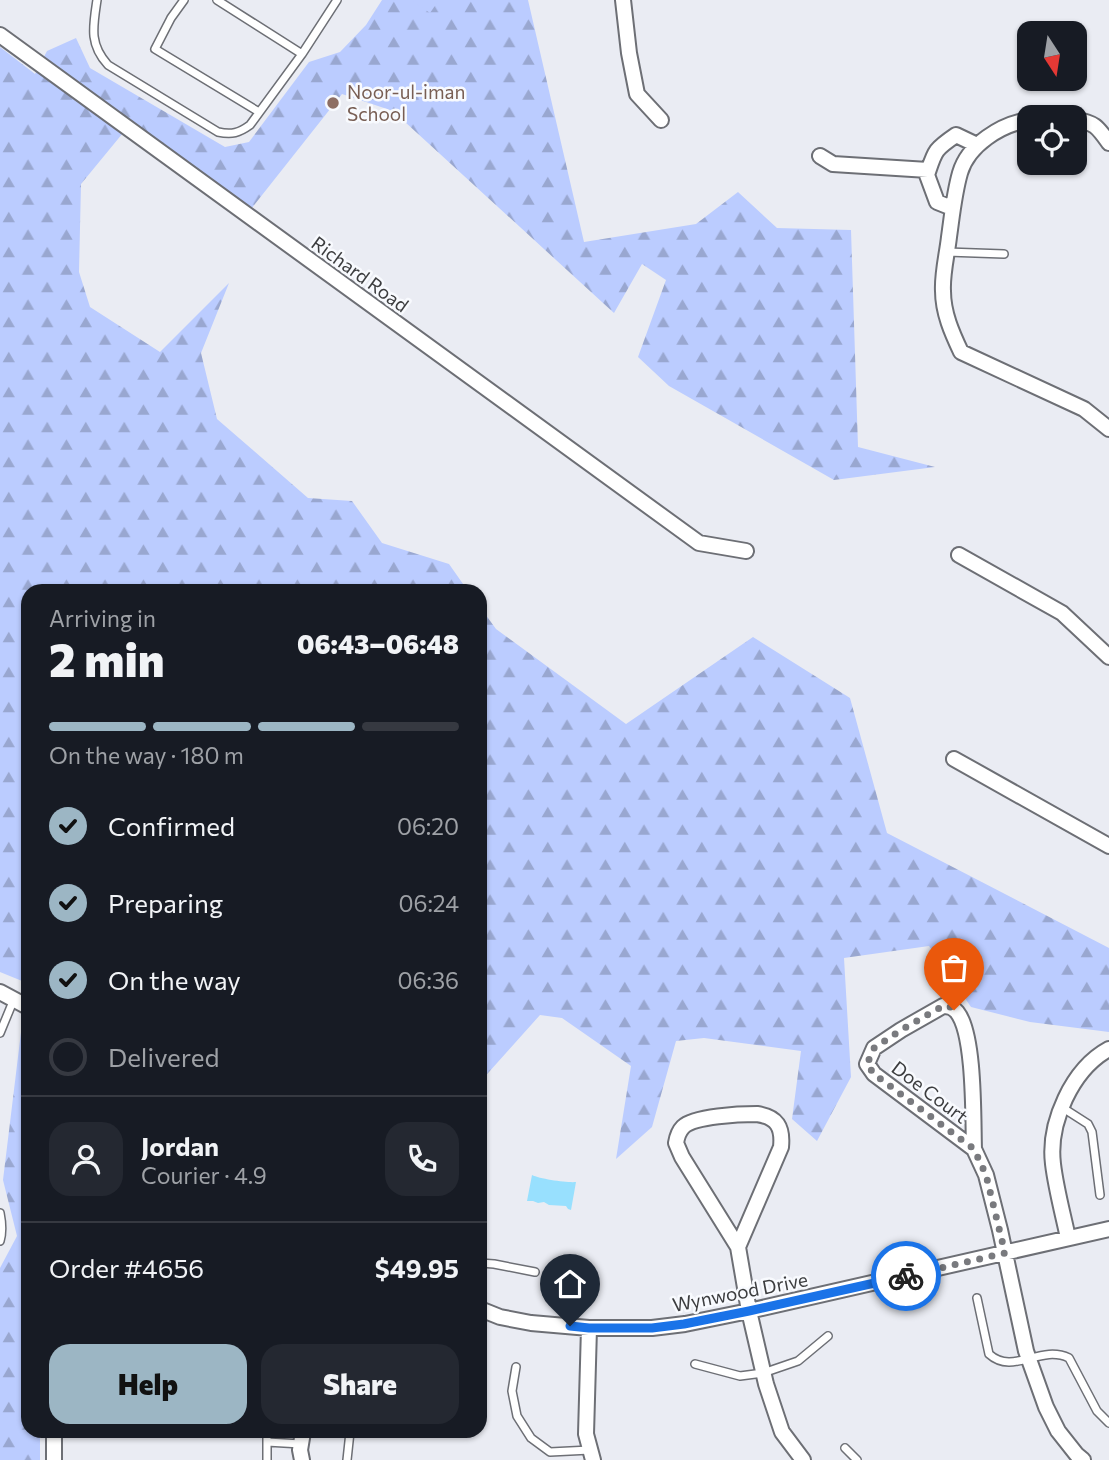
<!DOCTYPE html>
<meta charset="utf-8">
<style>
:root{--surface:#171b24;--page:#242831;--text:#f1f3f6;--muted:#9ea1a6;--line:#363941;--accent:#9cb6c4}
body{margin:0;font-family:Commissioner,sans-serif;background:var(--page);color:var(--text);height:100vh;display:flex;flex-direction:column;font-size:26px;white-space:nowrap}
*{box-sizing:border-box;margin:0}
p{font-size:23px;color:var(--muted)}
.icon{flex:none;width:38px;height:38px;fill:none;stroke:currentColor;stroke-width:2;stroke-linecap:round;stroke-linejoin:round}
.map{position:relative;flex:1;overflow:hidden}
.details{position:absolute;left:21px;top:584px;width:466px;height:854px;display:flex;flex-direction:column;background:var(--surface);border-radius:21px;box-shadow:0 2px 5px #0004}
.details>*{flex:none}
.needle{width:46px;rotate:168deg}
.tools{position:absolute;left:1017px;top:21px;display:grid;gap:14px}
.tools a{display:grid;place-items:center;width:70px;height:70px;border-radius:14px;background:var(--surface);box-shadow:0 2px 5px #0004;font-size:35px}
.pin{position:absolute;display:grid;place-items:center;width:60px;height:60px;color:#fff;margin:-72px -30px;border-radius:50% 50% 50% 0;rotate:-45deg;box-shadow:0 0 7px #0007}
.pin .icon{rotate:45deg}
.courier{position:absolute;display:grid;place-items:center;width:70px;height:70px;margin:-35px;border:5px solid #1a73e8;border-radius:50%;background:#fff;color:#222;box-shadow:0 2px 9px #0007}
.summary em{font-style:normal;font-weight:800}
.summary div{display:flex;flex-direction:column-reverse}
.summary{display:flex;align-items:center;justify-content:space-between;height:119px;padding:0 28px}
h1{font-size:46px;font-weight:800;line-height:52px}
.bar{display:grid;grid-template-columns:repeat(4,1fr);gap:10px 7px;align-content:center;height:84px;padding:0 28px}
.bar i{height:9px;border-radius:5px;background:var(--line)}
.bar .current{background:var(--accent)}
.bar p{grid-column:span 4}
.line{display:flex;align-items:center;gap:18px;padding:0 28px;border-top:2px solid var(--line)}
.line div{flex:1}
.round{display:grid;place-items:center;flex:none;width:74px;height:74px;border-radius:21px;background:var(--page)}
ol{padding:0 28px;list-style:none}
li{display:flex;align-items:center;gap:21px;height:77px}
li p{margin-inline-start:auto}
li .icon{padding:7px;border-radius:50%;background:var(--accent);color:#111;stroke-width:4}
li:last-child{color:var(--muted)}
li i{width:38px;height:38px;border:4px solid var(--line);border-radius:50%}
.cta{display:flex;gap:14px;margin-top:auto;padding:14px 28px}
.cta a{flex:1;height:80px;border-radius:21px;background:var(--accent);color:#111;font-size:28px;font-weight:800;line-height:80px;text-align:center}
.cta a+a{background:var(--page);color:var(--text)}
.map>svg:first-child{display:block}
.forest{fill:url(#forest-firs)}
.park{fill:#bcf}
.water{fill:#98e0fe}
.lines{fill:none;stroke-linecap:round;stroke-linejoin:round}
.service-casing{stroke:#6d6f75;stroke-width:10}
.minor-casing{stroke:#6d6f75;stroke-width:18}
.service{stroke:#fff;stroke-width:7}
.minor{stroke:#fff;stroke-width:14}
.done{stroke:#797a7e;stroke-width:7;stroke-dasharray:0 12.6}
.route{stroke:#1a73e8;stroke-width:9}
.education-dot{fill:#8d6e63;stroke:#f8fafe;stroke-width:2.5}
.labels{text-anchor:middle;stroke-width:5;stroke-linejoin:round;paint-order:stroke}
.education-label{font-size:19px;fill:#785e54;stroke:#f8fafe;text-anchor:start}
.street-label{font-size:19px;fill:#3c3d3f;stroke:#f8fafe}
</style>
<div class="map">
<svg width="1109" height="1460" viewBox="0 0 1109 1460">
<defs>
<pattern id="forest-firs" width="22" height="20" patternUnits="userSpaceOnUse" patternTransform="scale(1.75)"><rect width="22" height="20" fill="#bcf"/><path d="M5 1l3.5 6h-7zM16 11l3.5 6h-7z" fill="#99a7d0"/></pattern>
</defs>
<rect width="100%" height="100%" fill="#eaecf3"/>
<path class="forest" d="M382 0H528L584 242 696 224 738 192 777 228 851 230 858 447 935 467 834 480 669 386 638 357 666 280 642 264 614 313 393 111 342 94 251 209 132 122 81 184 79 272 90 307 160 352 229 283 201 353 217 419 308 498 352 501 382 543 449 564 468 591 28 592V1432H40V1460H0V1268L17 1236 3 1180 27 983 0 972V47L35 74 47 51 76 38 90 68 225 147 249 142 309 62 340 52 366 25Z
M480 607 496 629 626 724 753 637 850 698 887 833 1109 948V1032L1030 1022 971 1007 929 946 844 958 851 1077 817 1141 792 1119 801 1051 704 1038 676 1041 652 1127 616 1159 631 1066 562 1018 540 1015 480 1082Z"/>
<path class="park" d="M411 0H439L430 13Z"/>
<path class="water" d="M532 1175C540 1179 568 1183 576 1182L571 1210 568 1209 566 1206 549 1205 544 1202 538 1203 533 1201H527Z"/>
<g class="lines">
<g class="service-casing">
<path id="service" d="M97 0C93 27 89 44 108 65L218 132C232 135 239 133 250 125L302 54 337 0
M184 0 171 18 155 49 259 112
M217 0 302 54
M947 252 1004 254
M0 1033 14 999
M1063 1108 1088 1124 1092 1132 1100 1195
M0 1213C2 1223 3 1231 0 1241
M480 1263 494 1264 535 1272
M977 1298 989 1354C1013 1376 1040 1344 1069 1358L1097 1411 1109 1423
M695 1364 740 1376 763 1373 798 1361 828 1336
M516 1367 512 1391 517 1416 531 1438 550 1452 590 1450
M267 1442V1432
M845 1448 857 1460
M267 1460V1442L301 1444
M347 1460 350 1432"/>
</g>
<g class="minor-casing">
<path id="minor" d="M623 0 629 53 637 94 661 120
M0 35 699 543 746 551
M1074 119C1095 123 1097 126 1109 143
M1029 120C1001 124 968 145 960 173 954 194 952 216 949 237 947 255 942 274 943 291 943 313 952 333 961 352L1084 409 1109 429
M820 156 833 164 928 170
M952 208 937 202 927 175C935 151 934 150 956 135L977 145
M959 555 1062 613 1109 657
M954 759 1109 846
M0 992 28 1007
M943 1006C949 1006 953 1007 957 1012 975 1034 973 1119 974 1149L874 1074 867 1064 874 1048 901 1030Z
M757 1114C777 1117 783 1127 781 1147L738 1247 682 1157 676 1143C677 1137 679 1131 683 1127 694 1116 741 1114 757 1114Z
M974 1149 986 1175 1000 1230 1026 1351 1046 1407 1058 1431 1077 1455 1083 1460
M1068 1238C1063 1214 1056 1189 1053 1164 1048 1123 1072 1069 1109 1049
M738 1247 749 1311 766 1384 782 1432 803 1460
M480 1309 500 1317 531 1323 589 1328H652L685 1324 749 1311 1109 1229
M589 1328 586 1434 593 1460
M54 1432V1460
M302 1460 300 1450 303 1432"/>
</g>
<use href="#service" class="service"/>
<use href="#minor" class="minor"/>
</g>
<g class="lines">
<path class="done" d="M906 1276 1005 1253 986 1175 974 1149 874 1074 867 1064 874 1048 901 1030 943 1006H949L954 1010"/>
<path class="route" d="M570 1326 589 1328H652L684 1324 749 1311 906 1276"/>
</g>
<circle class="education-dot" cx="333" cy="103" r="7"/>
<g class="labels">
<g class="education-label">
<text x="347" y="99">Noor-ul-iman<tspan x="347" dy="22">School</tspan></text>
</g>
<g class="street-label">
<text transform="translate(360 274) rotate(36)" y="7">Richard Road</text>
<text transform="translate(930 1092) rotate(37)" y="7">Doe Court</text>
<text transform="translate(740 1292) rotate(-11)" y="7">Wynwood Drive</text>
</g>
</g>
</svg>
<div class="tools">
<a><svg class="needle" viewBox="-14 -14 28 28"><path d="M0-13l5 13h-10z" fill="#e53935"/><path d="M0 13l5-13h-10z" fill="#9ea1a6"/></svg></a>
<a><svg class="icon" aria-label="locate" viewBox="0 0 24 24"><circle cx="12" cy="12" r="6"/><path d="M12 2v4M12 18v4M2 12h4M18 12h4"/></svg></a>
</div>
<div class="pin" style="left:954px;top:1010px;background:#ea580c"><svg class="icon" aria-label="bag" viewBox="0 0 24 24"><path d="M5 8h14l-1 12H6zM9 8a3 3 0 0 1 6 0"/></svg></div>
<div class="pin" style="left:570px;top:1326px;background:#1f2937"><svg class="icon" aria-label="home" viewBox="0 0 24 24"><path d="M3 11l9-7 9 7M6 9v11h12V9"/></svg></div>
<div class="courier" style="left:906px;top:1276px"><svg class="icon" aria-label="bike" viewBox="0 0 24 24"><circle cx="6" cy="16" r="4"/><circle cx="18" cy="16" r="4"/><path d="M6 16l4-8h5l3 8M10 8l3 8H6M13 5h3"/></svg></div>
<section class="details">
<div class="summary"><div><h1>2 min</h1><p>Arriving in</p></div><em>06:43–06:48</em></div>
<div class="bar"><i class="current"></i><i class="current"></i><i class="current"></i><i></i><p>On the way · 180 m</p></div>
<ol>
<li><svg class="icon" aria-label="check" viewBox="0 0 24 24"><path d="M5 12l5 5 9-10"/></svg>Confirmed<p>06:20</p></li>
<li><svg class="icon" aria-label="check" viewBox="0 0 24 24"><path d="M5 12l5 5 9-10"/></svg>Preparing<p>06:24</p></li>
<li><svg class="icon" aria-label="check" viewBox="0 0 24 24"><path d="M5 12l5 5 9-10"/></svg>On the way<p>06:36</p></li>
<li><i></i>Delivered</li>
</ol>
<div class="line" style="height:126px"><a class="round"><svg class="icon" aria-label="person" viewBox="0 0 24 24"><circle cx="12" cy="8" r="4"/><path d="M4 21q1-7 8-7t8 7"/></svg></a><div><b>Jordan</b><p>Courier · 4.9</p></div><a class="round"><svg class="icon" aria-label="phone" viewBox="0 0 24 24"><path d="M5 4h4l2 5-3 2q2 4 5 5l2-3 5 2v4C11 20 4 13 5 4z"/></svg></a></div>
<div class="line" style="height:91px"><div>Order #4656</div><b>$49.95</b></div>
<div class="cta"><a>Help</a><a>Share</a></div>
</section>
</div>
